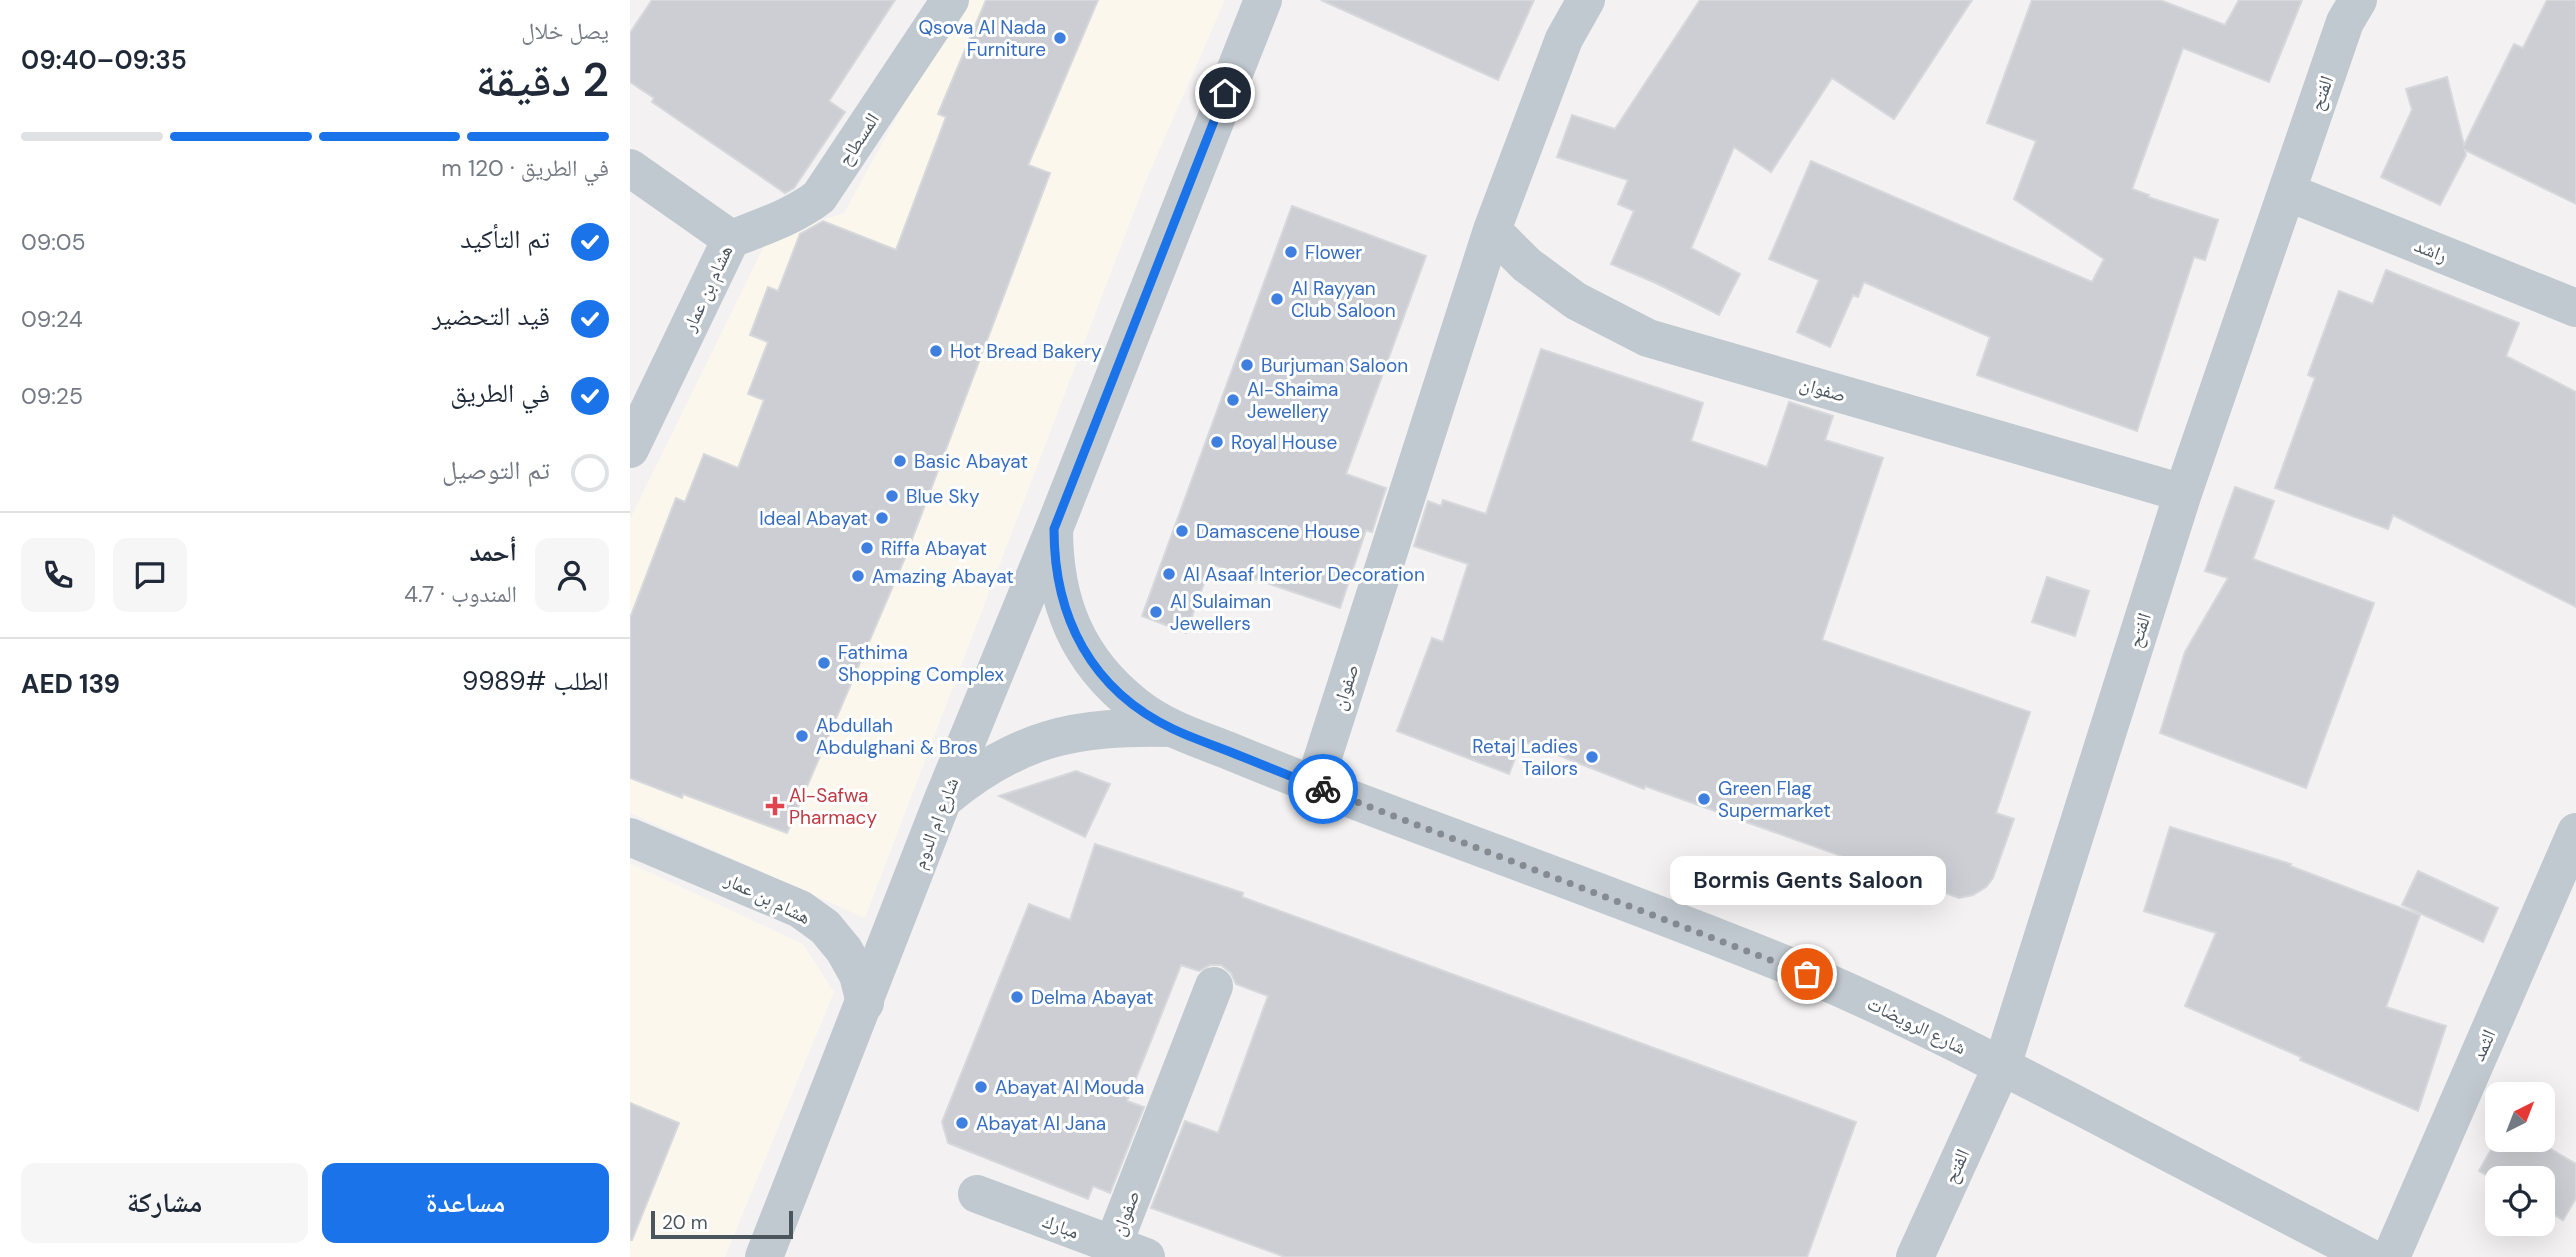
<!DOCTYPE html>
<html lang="ar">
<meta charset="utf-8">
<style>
:root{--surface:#fff;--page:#f6f6f7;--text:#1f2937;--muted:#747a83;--line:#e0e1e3;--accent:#1a73e8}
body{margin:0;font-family:"DM Sans","Noto Naskh Arabic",sans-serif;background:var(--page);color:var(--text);direction:rtl;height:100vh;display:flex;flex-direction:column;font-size:26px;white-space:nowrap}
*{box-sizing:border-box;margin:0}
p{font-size:23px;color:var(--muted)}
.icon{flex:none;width:38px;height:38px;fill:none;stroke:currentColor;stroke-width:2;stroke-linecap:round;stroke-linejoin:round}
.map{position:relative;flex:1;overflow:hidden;direction:ltr}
.sheet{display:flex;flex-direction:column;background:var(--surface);width:630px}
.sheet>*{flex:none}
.needle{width:46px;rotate:42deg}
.tools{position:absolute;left:1855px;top:1082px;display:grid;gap:14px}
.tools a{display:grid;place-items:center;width:70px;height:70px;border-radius:14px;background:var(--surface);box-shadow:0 7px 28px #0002;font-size:35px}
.scale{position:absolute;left:21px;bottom:18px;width:142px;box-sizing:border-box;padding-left:7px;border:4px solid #4a555e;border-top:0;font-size:19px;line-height:24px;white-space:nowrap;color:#4a555e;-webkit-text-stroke:5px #fff;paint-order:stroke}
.pin{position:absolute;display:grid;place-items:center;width:60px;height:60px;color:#fff;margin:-30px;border:4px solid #fff;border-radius:50%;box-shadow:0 2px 7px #0007}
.courier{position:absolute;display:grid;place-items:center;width:70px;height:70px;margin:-35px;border:5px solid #1a73e8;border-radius:50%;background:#fff;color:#222;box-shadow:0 2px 9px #0007}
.bubble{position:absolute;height:49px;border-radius:14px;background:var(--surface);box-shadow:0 7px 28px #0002;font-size:23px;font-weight:600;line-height:49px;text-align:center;direction:rtl}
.head em{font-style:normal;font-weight:600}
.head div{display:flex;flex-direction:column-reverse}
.head{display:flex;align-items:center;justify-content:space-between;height:119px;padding:0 21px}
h1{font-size:46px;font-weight:600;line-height:52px}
.bar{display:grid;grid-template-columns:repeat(4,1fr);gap:10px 7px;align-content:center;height:84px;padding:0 21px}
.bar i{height:9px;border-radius:5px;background:var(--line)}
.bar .on{background:var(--accent)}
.bar p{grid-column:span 4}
.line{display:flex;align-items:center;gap:18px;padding:0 21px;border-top:2px solid var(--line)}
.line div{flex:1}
.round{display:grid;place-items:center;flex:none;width:74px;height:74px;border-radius:14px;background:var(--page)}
ol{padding:0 21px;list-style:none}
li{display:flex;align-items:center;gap:21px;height:77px}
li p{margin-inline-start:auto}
li .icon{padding:7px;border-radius:50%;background:var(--accent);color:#fff;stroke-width:4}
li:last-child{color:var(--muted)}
li i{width:38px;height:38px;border:4px solid var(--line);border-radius:50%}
.primary-button{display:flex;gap:14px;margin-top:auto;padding:14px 21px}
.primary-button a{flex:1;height:80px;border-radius:14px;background:var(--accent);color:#fff;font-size:28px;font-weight:600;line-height:80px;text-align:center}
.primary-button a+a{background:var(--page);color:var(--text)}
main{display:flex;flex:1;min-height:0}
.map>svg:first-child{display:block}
.commercial{fill:#fcf7ed}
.building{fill:#ccced3;stroke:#d6d8dc;stroke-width:2}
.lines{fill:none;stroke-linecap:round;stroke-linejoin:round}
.minor{stroke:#c0c9cf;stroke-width:38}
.tertiary{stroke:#c0c9cf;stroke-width:38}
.done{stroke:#858c91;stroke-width:7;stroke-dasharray:0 12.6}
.route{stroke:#1a73e8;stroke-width:9}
.shop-dot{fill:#3f7fe0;stroke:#fff;stroke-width:2.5}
.health-dot{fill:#e0444e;stroke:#fff;stroke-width:2.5}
.labels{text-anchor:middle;stroke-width:6;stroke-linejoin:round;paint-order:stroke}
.shop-label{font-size:19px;fill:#366cbe;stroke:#fff;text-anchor:start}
.street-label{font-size:19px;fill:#4a555e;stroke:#fff}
.health-label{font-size:19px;fill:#be3a42;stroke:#fff;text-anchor:start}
</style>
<main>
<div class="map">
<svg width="1946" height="1257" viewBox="0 0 1946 1257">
<rect width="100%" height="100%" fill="#f3f1f1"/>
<path class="commercial" d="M331 0H595L517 178 235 918 0 813V519L138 238 214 213Z
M0 863 173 944 204 992 95 1257H0Z"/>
<path class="building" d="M22 0H265L199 101 215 112 164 188 155 193 22 102 24 98 0 82V33Z
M356 0H468L398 165 420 173 275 558 157 833 53 794 52 798 0 778V618L46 498 55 502 74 454 108 468 134 400 118 394 138 342 120 335 138 287 148 291 170 234 193 221 266 250 316 117 308 114Z
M691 0H904L868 80Z
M1070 0H1342L1264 119 1202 78 1141 172 1104 147 1061 248 1110 274 1089 315 1028 284 981 264 1004 211 988 204 998 180 927 157 942 115 985 129Z
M1402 0H1530L1595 25 1609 0H1672L1639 82 1553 48 1502 189 1519 195 1518 197 1588 220 1575 260 1564 257 1507 431 1347 375 1360 337 1234 282 1228 297 1223 295 1200 347 1167 332 1189 280 1139 259 1181 161 1462 282 1474 259 1384 199 1406 141 1357 123Z
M1917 0H1946V204L1835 150 1836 155 1810 205 1751 177 1782 110 1776 89 1817 77 1834 145 1884 44 1893 48Z
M662 206 796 256 716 474 756 488 742 532 736 530 710 608 581 564 556 633 512 616Z
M1756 270 1889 323 1876 356 1946 392V607L1763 515 1758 529 1645 488 1685 378 1678 375 1709 291 1743 304Z
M911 349 1073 403 1061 441 1137 467 1159 402 1203 416 1195 440 1253 458 1192 640 1400 712 1366 813 1384 819 1363 878 1356 887 1343 895 1329 898 1015 786 1014 789 892 741 879 774 767 731 802 638 813 642 838 564 784 546 798 501 811 506 813 500 856 514Z
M1605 487 1644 501 1623 559 1744 603 1676 788 1530 733 1555 652 1598 578 1575 571Z
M1417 577 1459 591 1445 636 1402 622Z
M446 771 480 784 455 837 369 796Z
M1540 827 1661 864 1660 866 1790 915 1756 1007 1816 1026 1788 1111 1670 1060 1671 1057 1555 1006 1586 933 1514 911Z
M465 844 613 893 612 897 1226 1122 1177 1257H655L521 1208 555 1121 588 1133 638 996 606 984 601 973 591 965H580L569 971 551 965 497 1101 514 1107 480 1193 463 1186 458 1199 318 1143 312 1122 399 904 440 920Z
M1788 871 1868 908 1853 942 1772 905Z
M0 1103 49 1123 2 1240H0Z
M1867 1139H1904L1946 1164V1198L1933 1220 1913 1208V1178H1867V1182L1849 1171Z"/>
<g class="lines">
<path class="minor" d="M0 168 101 239 0 449
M1657 192 1946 308
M862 230 897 265 946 301 1018 338 1553 493
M101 239C132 227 163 217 189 197L320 0
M684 785 862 230 934 39 956 0
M0 837 170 909 195 927 214 950 228 975 235 1003
M347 1194 516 1257
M483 1245 584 986
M1285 1257 1372 1066 1553 493 1715 22 1728 0
M1761 1257 1946 832"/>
<path class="tertiary" d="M424 529C424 602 447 660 506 706 532 727 566 738 597 750 635 766 674 781 713 796 859 852 1007 904 1152 963 1256 1006 1355 1057 1455 1109 1549 1158 1644 1208 1739 1257
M314 799C389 737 445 726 540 728
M134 1257 313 799 424 529 633 0"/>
</g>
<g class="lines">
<path class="done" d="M693 789 1177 974"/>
<path class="route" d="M595 93 424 529C424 617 461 690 543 729 562 738 583 745 603 753 633 765 662 777 693 789"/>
</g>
<g class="shop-dot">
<circle cx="430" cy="38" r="7"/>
<circle cx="661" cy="252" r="7"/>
<circle cx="647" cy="299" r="7"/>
<circle cx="306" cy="351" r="7"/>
<circle cx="617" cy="365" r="7"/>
<circle cx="603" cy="400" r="7"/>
<circle cx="587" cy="442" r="7"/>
<circle cx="270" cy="461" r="7"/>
<circle cx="262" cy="496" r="7"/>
<circle cx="252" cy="518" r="7"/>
<circle cx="552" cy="531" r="7"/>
<circle cx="237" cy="548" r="7"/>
<circle cx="539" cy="574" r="7"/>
<circle cx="228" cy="576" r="7"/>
<circle cx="526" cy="612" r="7"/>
<circle cx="194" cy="663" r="7"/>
<circle cx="172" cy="736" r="7"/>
<circle cx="962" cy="757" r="7"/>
<circle cx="1074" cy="799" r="7"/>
<circle cx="387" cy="997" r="7"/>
<circle cx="351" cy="1087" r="7"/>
<circle cx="332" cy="1123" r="7"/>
</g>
<path class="health-dot" d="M141.5 795.5h7v7h7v7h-7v7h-7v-7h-7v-7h7z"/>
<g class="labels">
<g class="shop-label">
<text x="416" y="34" text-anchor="end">Qsova Al Nada<tspan x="416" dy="22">Furniture</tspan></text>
<text x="675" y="259">Flower</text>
<text x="661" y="295">Al Rayyan<tspan x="661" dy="22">Club Saloon</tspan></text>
<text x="320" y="358">Hot Bread Bakery</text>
<text x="631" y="372">Burjuman Saloon</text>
<text x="617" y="396">Al-Shaima<tspan x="617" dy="22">Jewellery</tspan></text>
<text x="601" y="449">Royal House</text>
<text x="284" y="468">Basic Abayat</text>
<text x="276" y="503">Blue Sky</text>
<text x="238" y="525" text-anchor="end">Ideal Abayat</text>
<text x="566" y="538">Damascene House</text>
<text x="251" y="555">Riffa Abayat</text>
<text x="553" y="581">Al Asaaf Interior Decoration</text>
<text x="242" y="583">Amazing Abayat</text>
<text x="540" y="608">Al Sulaiman<tspan x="540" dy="22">Jewellers</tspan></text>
<text x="208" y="659">Fathima<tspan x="208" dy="22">Shopping Complex</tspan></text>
<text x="186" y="732">Abdullah<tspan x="186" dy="22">Abdulghani &amp; Bros</tspan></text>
<text x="948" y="753" text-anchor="end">Retaj Ladies<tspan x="948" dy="22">Tailors</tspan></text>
<text x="1088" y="795">Green Flag<tspan x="1088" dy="22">Supermarket</tspan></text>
<text x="401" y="1004">Delma Abayat</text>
<text x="365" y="1094">Abayat Al Mouda</text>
<text x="346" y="1130">Abayat Al Jana</text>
</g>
<g class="street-label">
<text transform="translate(1691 93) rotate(-71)" y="7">الفتح</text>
<text transform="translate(228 139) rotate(-57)" y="7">المسطاح</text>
<text transform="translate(1801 250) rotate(22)" y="7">راشد</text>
<text transform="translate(77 288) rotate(-65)" y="7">هشام بن عمار</text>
<text transform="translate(1193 389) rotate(16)" y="7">صفوان</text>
<text transform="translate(1509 630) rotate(-72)" y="7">الفتح</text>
<text transform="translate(715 687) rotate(-72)" y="7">صفوان</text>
<text transform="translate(305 823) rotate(-69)" y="7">شارع ام الدوم</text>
<text transform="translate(138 898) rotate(26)" y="7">هشام بن عمار</text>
<text transform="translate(1287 1025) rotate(26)" y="7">شارع الرويضات</text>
<text transform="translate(1853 1045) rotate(-66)" y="7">الثمد</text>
<text transform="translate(1326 1166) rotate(-66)" y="7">الفتح</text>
<text transform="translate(495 1213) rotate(-69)" y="7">صفوان</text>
<text transform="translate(431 1226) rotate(20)" y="7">مبارك</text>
</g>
<g class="health-label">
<text x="159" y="802">Al-Safwa<tspan x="159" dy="22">Pharmacy</tspan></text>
</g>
</g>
</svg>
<div class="tools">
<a><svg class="needle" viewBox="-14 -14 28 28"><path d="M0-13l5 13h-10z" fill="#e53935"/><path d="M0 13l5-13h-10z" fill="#747a83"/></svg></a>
<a><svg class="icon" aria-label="locate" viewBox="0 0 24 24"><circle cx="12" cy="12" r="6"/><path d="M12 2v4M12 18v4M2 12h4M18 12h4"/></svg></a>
</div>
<div class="scale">20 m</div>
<div class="pin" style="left:1177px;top:974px;background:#ea580c"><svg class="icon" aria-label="bag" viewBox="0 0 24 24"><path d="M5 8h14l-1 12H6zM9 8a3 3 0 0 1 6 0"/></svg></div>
<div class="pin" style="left:595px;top:93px;background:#1f2937"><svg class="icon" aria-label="home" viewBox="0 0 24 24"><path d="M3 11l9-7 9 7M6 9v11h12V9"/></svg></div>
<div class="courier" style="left:693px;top:789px"><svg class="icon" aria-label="bike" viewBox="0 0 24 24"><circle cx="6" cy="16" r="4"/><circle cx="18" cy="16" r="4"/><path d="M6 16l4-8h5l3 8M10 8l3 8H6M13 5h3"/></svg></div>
<div class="bubble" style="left:1040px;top:856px;width:276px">Bormis Gents Saloon</div>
</div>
<section class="sheet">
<div class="head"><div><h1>2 دقيقة</h1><p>يصل خلال</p></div><em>09:35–09:40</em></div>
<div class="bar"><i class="on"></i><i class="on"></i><i class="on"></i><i></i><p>في الطريق · 120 m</p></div>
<ol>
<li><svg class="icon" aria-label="check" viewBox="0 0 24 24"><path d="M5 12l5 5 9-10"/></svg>تم التأكيد<p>09:05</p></li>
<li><svg class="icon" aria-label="check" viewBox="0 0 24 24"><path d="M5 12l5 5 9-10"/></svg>قيد التحضير<p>09:24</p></li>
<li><svg class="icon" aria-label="check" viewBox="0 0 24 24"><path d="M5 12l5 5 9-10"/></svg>في الطريق<p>09:25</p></li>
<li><i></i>تم التوصيل</li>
</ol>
<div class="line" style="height:126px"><a class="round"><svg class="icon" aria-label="person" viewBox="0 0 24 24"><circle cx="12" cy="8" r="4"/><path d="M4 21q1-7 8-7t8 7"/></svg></a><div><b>أحمد</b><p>المندوب · 4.7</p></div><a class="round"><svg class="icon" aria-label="chat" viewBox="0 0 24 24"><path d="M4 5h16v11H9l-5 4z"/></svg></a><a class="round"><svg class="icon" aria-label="phone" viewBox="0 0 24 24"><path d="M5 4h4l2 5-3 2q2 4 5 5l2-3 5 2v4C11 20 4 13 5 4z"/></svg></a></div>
<div class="line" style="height:91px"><div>الطلب #9989</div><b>AED 139</b></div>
<div class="primary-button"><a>مساعدة</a><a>مشاركة</a></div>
</section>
</main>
